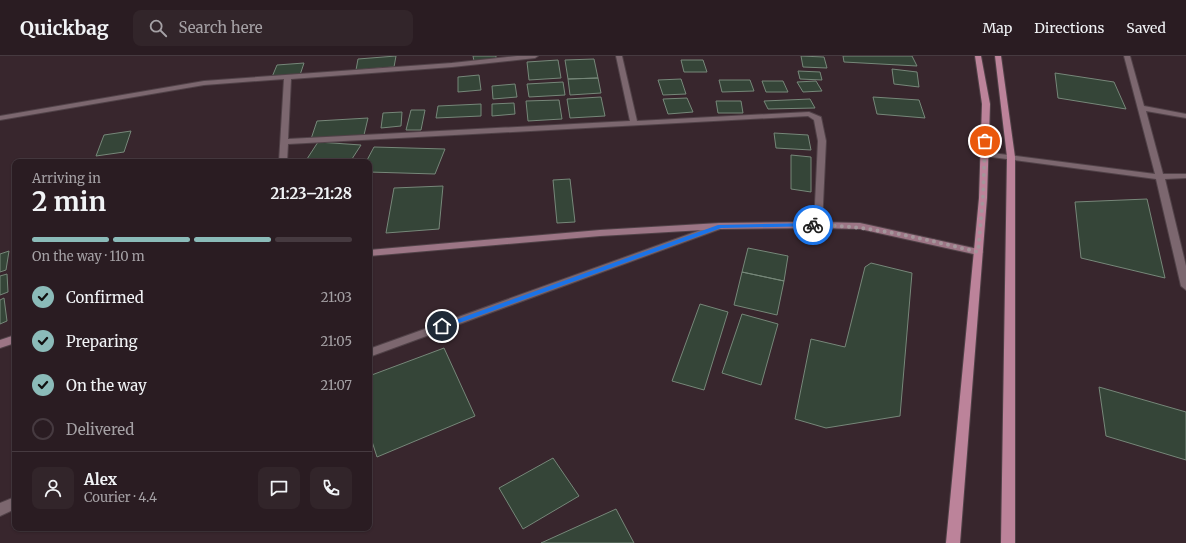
<!DOCTYPE html>
<meta charset="utf-8">
<style>
:root{--surface:#2a1c22;--page:#32252a;--text:#f1f3f6;--muted:#a5a1a5;--line:#463a40;--accent:#8bbbb9}
body{margin:0;font-family:Merriweather,serif;background:var(--page);color:var(--text);height:100vh;display:flex;flex-direction:column;font-size:15px;white-space:nowrap}
*{box-sizing:border-box;margin:0}
p{font-size:13px;color:var(--muted)}
.icon{flex:none;width:22px;height:22px;fill:none;stroke:currentColor;stroke-width:2;stroke-linecap:round;stroke-linejoin:round}
.map{position:relative;flex:1;overflow:hidden}
.sheet{position:absolute;left:12px;top:103px;width:360px;height:372px;display:flex;flex-direction:column;background:var(--surface);border-radius:8px;box-shadow:0 1px 3px #0004,0 0 0 1px var(--line)}
.sheet>*{flex:none}
.pin{position:absolute;display:grid;place-items:center;width:34px;height:34px;color:#fff;margin:-17px;border:2px solid #fff;border-radius:50%;box-shadow:0 1px 4px #0007}
.courier{position:absolute;display:grid;place-items:center;width:40px;height:40px;margin:-20px;border:3px solid #1a73e8;border-radius:50%;background:#fff;color:#222;box-shadow:0 1px 5px #0007}
.summary em{font-style:normal;font-weight:700}
.summary div{display:flex;flex-direction:column-reverse}
.summary{display:flex;align-items:center;justify-content:space-between;height:68px;padding:0 20px}
h1{font-size:26px;font-weight:700;line-height:30px}
.bar{display:grid;grid-template-columns:repeat(4,1fr);gap:6px 4px;align-content:center;height:48px;padding:0 20px}
.bar i{height:5px;border-radius:3px;background:var(--line)}
.bar .selected{background:var(--accent)}
.bar p{grid-column:span 4}
.line{display:flex;align-items:center;gap:10px;padding:0 20px;border-top:1px solid var(--line)}
.line div{flex:1}
.round{display:grid;place-items:center;flex:none;width:42px;height:42px;border-radius:8px;background:var(--page)}
ol{padding:0 20px;list-style:none}
li{display:flex;align-items:center;gap:12px;height:44px}
li p{margin-inline-start:auto}
li .icon{padding:4px;border-radius:50%;background:var(--accent);color:#111;stroke-width:4}
li:last-child{color:var(--muted)}
li i{width:22px;height:22px;border:2px solid var(--line);border-radius:50%}
header{display:flex;align-items:center;gap:24px;box-sizing:border-box;height:56px;padding:0 20px;background:var(--surface);border-bottom:1px solid var(--line)}
header strong{font-size:19px}
nav{display:flex;gap:22px;margin-inline-start:auto;font-size:14px}
.search{width:280px;height:36px;background:var(--page);display:flex;align-items:center;gap:10px;box-sizing:border-box;padding:0 14px;border-radius:8px;color:var(--muted);font-size:15px}
.map>svg:first-child{display:block}
.building{fill:#354538;stroke:#768779}
.lines{fill:none;stroke-linecap:round;stroke-linejoin:round}
.street-casing{stroke:#514248;stroke-width:2}
.secondary-casing{stroke:#514248;stroke-width:2}
.primary-casing{stroke:#514248;stroke-width:2}
.street{fill:#7c676f;fill-rule:evenodd}
.secondary{fill:#9c7585;fill-rule:evenodd}
.primary{fill:#bc839a;fill-rule:evenodd}
.route{fill:#1a73e8}
.done{stroke:#a4969b;stroke-width:4;stroke-dasharray:0 7.2}
</style>
<header>
<strong>Quickbag</strong>
<div class="search"><svg class="icon" aria-label="search" viewBox="0 0 24 24"><circle cx="10" cy="10" r="6"/><path d="M15 15l6 6"/></svg>Search here</div>
<nav><a>Map</a><a>Directions</a><a>Saved</a></nav>
</header>
<div class="map">
<svg width="1186" height="487" viewBox="0 0 1186 487">
<rect width="100%" height="100%" fill="#38262d"/>
<path class="building" d="M396 0 394 11 356 14 358 3Z
M473 0H496V3L474 5Z
M801 0 824 1 827 12 803 11Z
M843 0H912L917 10 844 6Z
M594 3 598 22 568 23 565 4Z
M558 4 561 22 529 24 527 6Z
M681 4H703L707 16H684Z
M304 7 300 19 272 21 277 9Z
M892 13 917 16 919 31 894 28Z
M798 15 820 16 822 24 800 23Z
M1055 17 1114 26 1126 53 1058 42Z
M479 19 481 34 458 36V21Z
M598 22 601 37 570 39 568 23Z
M681 23 686 38 663 39 658 24Z
M719 24H750L754 35 722 36Z
M762 25H783L788 36H766Z
M816 25 822 35 803 36 797 26Z
M563 26 565 39 529 41 527 28Z
M515 28 517 41 493 43 492 30Z
M601 41 605 60 570 62 567 43Z
M873 41 919 44 925 62 877 58Z
M687 42 693 56 668 58 663 43Z
M810 43 815 52 768 53 764 45Z
M559 44 562 63 528 65 526 45Z
M716 45H741L743 57H718Z
M514 47 515 58 492 60V48Z
M481 48V60L436 62 438 50Z
M411 54H425L421 74H406Z
M402 56 401 70 381 72 383 57Z
M368 62 364 79 311 83 317 65Z
M131 75 124 96 96 100 104 79Z
M774 77 808 79 811 94 776 92Z
M318 86 361 89 350 106H305Z
M374 91 445 93 435 118 369 116V106H366Z
M791 99 811 101V136L791 133Z
M570 123 575 166 557 167 553 124Z
M443 130 439 173 386 177 394 132Z
M1147 143 1165 222 1081 202 1075 146Z
M748 192 788 200 784 225 742 216Z
M9 195 6 214 0 216V198Z
M871 207 912 217 900 360 826 372 795 363 811 283 845 291 865 211Z
M742 216 784 225 777 259 734 249Z
M7 218 8 236 0 239V220Z
M4 242 7 265 0 268V244Z
M700 248 728 256 704 334 672 325Z
M742 258 778 268 761 329 722 317Z
M444 292 475 360 377 401 369 376V320Z
M1099 331 1186 356V404L1106 380Z
M553 402 579 440 523 473 499 432Z
M616 453 634 487H541Z"/>
<g class="lines">
<g class="street-casing">
<path id="street" d="M517 0H538L535 2 452 11 291 23 288 83 630 65 616 0H622L637 65 809 56 821 61 826 85 822 169 818 172 814 169 818 85 814 64 808 60 288 88 287 106H279L284 23 204 29 0 64V60L204 25 452 7Z
M1124 0H1130L1144 50 1186 58V62L1146 55 1163 118H1186V122L1165 123 1186 210V234L1181 230 1156 123 984 100 980 98 984 96 1155 118Z
M720 167 724 170 723 172 369 301V293Z
M15 441V453L0 460V447Z"/>
</g>
<g class="secondary-casing">
<path id="secondary" d="M818 166 860 167 978 193 983 196 978 199 860 173 818 172 720 173 600 180 369 200V194L600 174 720 167Z
M15 279V287L0 292V284Z"/>
</g>
<g class="primary-casing">
<path id="primary" d="M975 0H981L990 48 987 142 960 487H946L979 142 982 48Z
M995 0H1001L1015 101V487H1001L1007 101Z"/>
</g>
<use href="#street" class="street"/>
<use href="#secondary" class="secondary"/>
<use href="#primary" class="primary"/>
</g>
<path class="route" d="M813 167 815 168V170L721 172 445 272 442 273 439 270 718 169Z"/>
<g class="lines">
<path class="done" d="M813 169C870 169 923 183 978 196L983 142 985 85"/>
</g>
</svg>
<div class="pin" style="left:985px;top:85px;background:#ea580c"><svg class="icon" aria-label="bag" viewBox="0 0 24 24"><path d="M5 8h14l-1 12H6zM9 8a3 3 0 0 1 6 0"/></svg></div>
<div class="pin" style="left:442px;top:270px;background:#1f2937"><svg class="icon" aria-label="home" viewBox="0 0 24 24"><path d="M3 11l9-7 9 7M6 9v11h12V9"/></svg></div>
<div class="courier" style="left:813px;top:169px"><svg class="icon" aria-label="bike" viewBox="0 0 24 24"><circle cx="6" cy="16" r="4"/><circle cx="18" cy="16" r="4"/><path d="M6 16l4-8h5l3 8M10 8l3 8H6M13 5h3"/></svg></div>
<section class="sheet">
<div class="summary"><div><h1>2 min</h1><p>Arriving in</p></div><em>21:23–21:28</em></div>
<div class="bar"><i class="selected"></i><i class="selected"></i><i class="selected"></i><i></i><p>On the way · 110 m</p></div>
<ol>
<li><svg class="icon" aria-label="check" viewBox="0 0 24 24"><path d="M5 12l5 5 9-10"/></svg>Confirmed<p>21:03</p></li>
<li><svg class="icon" aria-label="check" viewBox="0 0 24 24"><path d="M5 12l5 5 9-10"/></svg>Preparing<p>21:05</p></li>
<li><svg class="icon" aria-label="check" viewBox="0 0 24 24"><path d="M5 12l5 5 9-10"/></svg>On the way<p>21:07</p></li>
<li><i></i>Delivered</li>
</ol>
<div class="line" style="height:72px"><a class="round"><svg class="icon" aria-label="person" viewBox="0 0 24 24"><circle cx="12" cy="8" r="4"/><path d="M4 21q1-7 8-7t8 7"/></svg></a><div><b>Alex</b><p>Courier · 4.4</p></div><a class="round"><svg class="icon" aria-label="chat" viewBox="0 0 24 24"><path d="M4 5h16v11H9l-5 4z"/></svg></a><a class="round"><svg class="icon" aria-label="phone" viewBox="0 0 24 24"><path d="M5 4h4l2 5-3 2q2 4 5 5l2-3 5 2v4C11 20 4 13 5 4z"/></svg></a></div>
</section>
</div>
